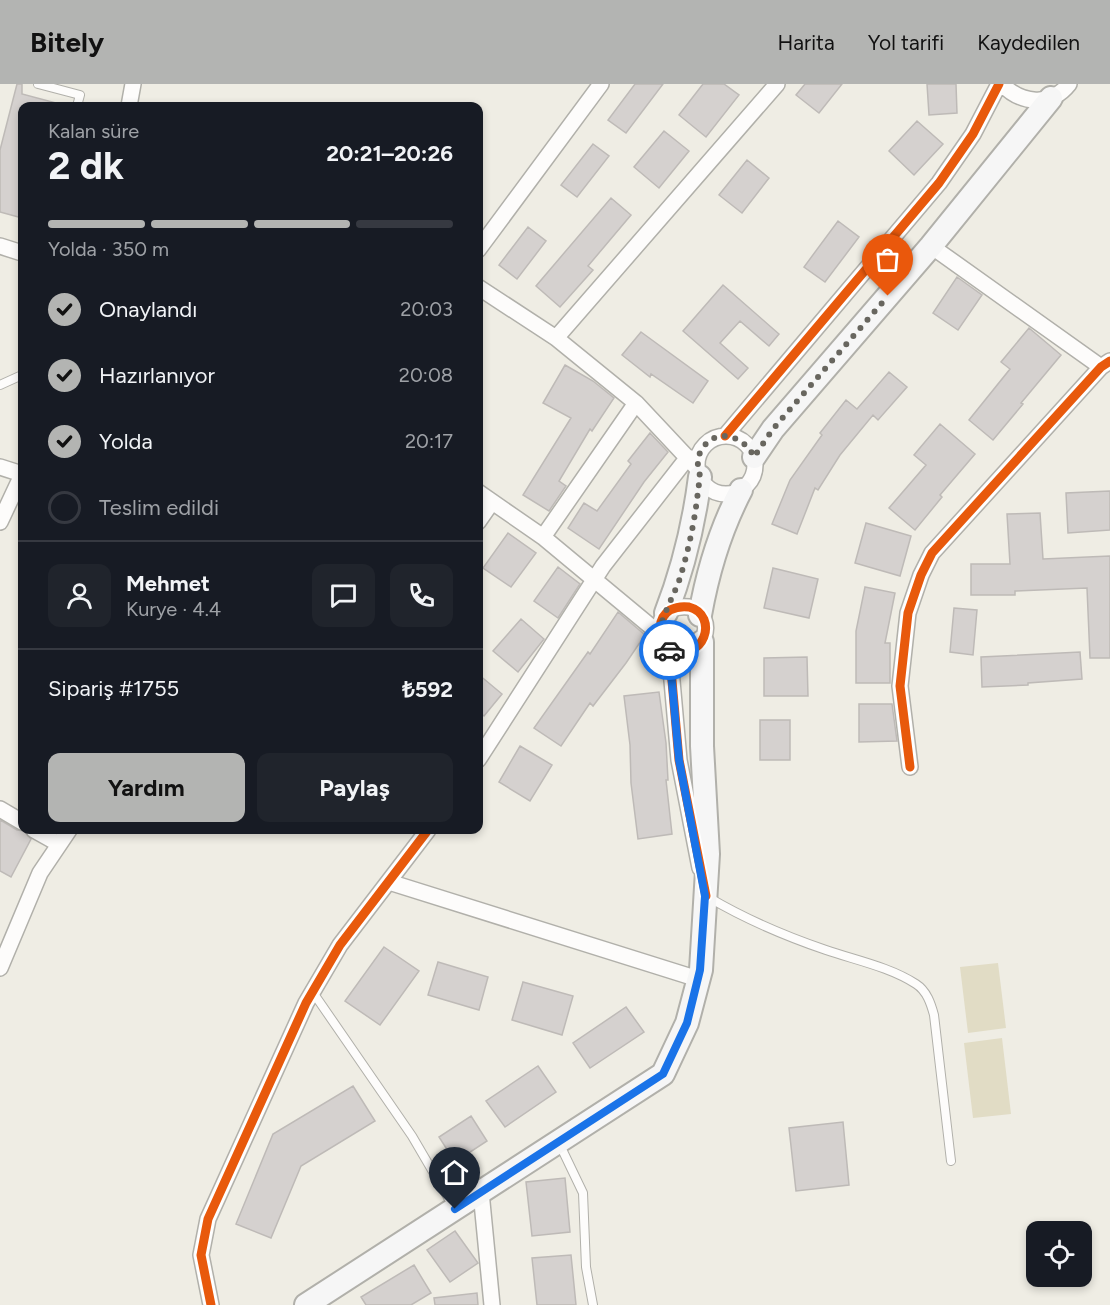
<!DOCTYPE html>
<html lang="tr">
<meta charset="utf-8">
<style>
:root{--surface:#171b24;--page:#20242c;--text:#f1f3f6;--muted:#9ea1a6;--line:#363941;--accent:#b3b4b2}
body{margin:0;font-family:Figtree,sans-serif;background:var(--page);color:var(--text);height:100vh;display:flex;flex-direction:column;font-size:22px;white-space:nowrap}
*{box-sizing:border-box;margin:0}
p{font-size:20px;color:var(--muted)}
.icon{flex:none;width:33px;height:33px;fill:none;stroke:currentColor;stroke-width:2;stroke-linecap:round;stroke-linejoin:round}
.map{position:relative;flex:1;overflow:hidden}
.panel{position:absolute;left:18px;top:18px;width:465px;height:732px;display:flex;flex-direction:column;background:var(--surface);border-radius:12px;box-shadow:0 3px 9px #0003}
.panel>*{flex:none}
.buttons{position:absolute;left:1026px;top:1137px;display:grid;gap:12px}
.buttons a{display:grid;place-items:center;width:66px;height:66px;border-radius:12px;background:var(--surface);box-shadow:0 3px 9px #0003;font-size:30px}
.pin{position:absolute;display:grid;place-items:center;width:51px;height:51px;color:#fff;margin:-62px -26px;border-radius:50% 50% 50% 0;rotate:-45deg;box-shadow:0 0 6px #0007}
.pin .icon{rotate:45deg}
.courier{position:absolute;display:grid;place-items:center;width:60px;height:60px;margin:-30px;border:4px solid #1a73e8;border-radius:50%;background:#fff;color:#222;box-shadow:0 2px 8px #0007}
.summary em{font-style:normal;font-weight:700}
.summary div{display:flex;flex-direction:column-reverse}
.summary{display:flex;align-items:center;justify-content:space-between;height:102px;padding:0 30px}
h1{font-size:39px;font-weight:700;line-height:45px}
.bar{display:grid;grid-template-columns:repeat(4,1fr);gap:9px 6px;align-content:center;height:72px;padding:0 30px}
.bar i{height:8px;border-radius:4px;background:var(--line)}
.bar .on{background:var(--accent)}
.bar p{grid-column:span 4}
.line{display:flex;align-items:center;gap:15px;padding:0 30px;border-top:2px solid var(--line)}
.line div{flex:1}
.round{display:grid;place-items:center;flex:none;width:63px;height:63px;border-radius:12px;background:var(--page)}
ol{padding:0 30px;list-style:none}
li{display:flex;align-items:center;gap:18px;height:66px}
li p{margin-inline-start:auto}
li .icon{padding:6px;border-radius:50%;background:var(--accent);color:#111;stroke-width:4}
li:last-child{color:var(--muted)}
li i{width:33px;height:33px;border:3px solid var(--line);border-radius:50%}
.action{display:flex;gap:12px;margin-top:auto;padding:12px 30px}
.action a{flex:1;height:69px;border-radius:12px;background:var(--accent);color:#111;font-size:24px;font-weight:700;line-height:69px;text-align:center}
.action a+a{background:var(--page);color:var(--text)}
header{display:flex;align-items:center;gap:36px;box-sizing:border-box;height:84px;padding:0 30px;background:var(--accent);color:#111}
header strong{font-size:28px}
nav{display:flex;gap:33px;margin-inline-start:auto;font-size:21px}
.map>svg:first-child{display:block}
.green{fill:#e1dcc5}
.building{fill:#d5d1cf;stroke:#bebab7;stroke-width:1.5}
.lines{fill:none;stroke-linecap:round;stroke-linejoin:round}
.service-casing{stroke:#b1b0aa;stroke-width:10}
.minor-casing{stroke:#b1b0aa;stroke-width:18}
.secondary-casing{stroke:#b1b0aa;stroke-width:26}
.service{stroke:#fdfcfb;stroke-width:8}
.minor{stroke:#fdfcfb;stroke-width:15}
.secondary{stroke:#f6f6f6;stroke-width:22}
.cycleway-casing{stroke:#fff;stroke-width:13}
.cycleway{stroke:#e8590c;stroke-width:9}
.done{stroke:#68665f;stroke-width:6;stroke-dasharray:0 10.8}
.route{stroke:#1a73e8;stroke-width:8}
</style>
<header>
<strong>Bitely</strong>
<nav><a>Harita</a><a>Yol tarifi</a><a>Kaydedilen</a></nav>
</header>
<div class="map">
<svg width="1110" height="1221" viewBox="0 0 1110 1221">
<rect width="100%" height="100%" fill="#efede4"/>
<path class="green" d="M998 879 1006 944 968 949 960 883Z
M1002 954 1011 1030 973 1034 964 959Z"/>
<path class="building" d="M17 0H22V10L56 19 55 22H22V134L0 128V66Z
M635 0H663L626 49 608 36Z
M703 0H724L739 11 706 53 679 31Z
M805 0H842L819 29 796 11Z
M927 0H956L957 29 929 31Z
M917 37 943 60 914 91 889 67Z
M664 47 689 67 659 104 634 83Z
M593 60 609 72 577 113 561 101Z
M747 76 769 94 742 129 719 111Z
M611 114 631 131 588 182 593 186 560 223 536 202Z
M838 137 859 153 825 198 804 183Z
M528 143 546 157 517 195 499 181Z
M957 193 982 211 958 246 933 229Z
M723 201 779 250 769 262 740 237 720 259 748 284 738 295 683 247Z
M1029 244 1061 271 1021 319 1023 320 993 356 969 336 1010 285 1001 278Z
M641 248 708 297 693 319 651 290 650 293 622 271Z
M565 281 593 297 614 314 592 347 590 345 559 397 566 402 549 427 523 411 571 334 543 319Z
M889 288 907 303 878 336 873 331 840 371 818 406 815 404 797 450 772 440 790 396 822 351 820 349 846 316 857 325Z
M940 340 975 370 940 411 942 413 915 446 889 424 926 381 914 371Z
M650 349 668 368 644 398 599 465 568 444 584 419 597 427 631 380 628 377Z
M1110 407V446L1068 449 1066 409Z
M1040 429 1043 475 1110 472V574H1090L1087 504 1015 507V511H971V480H1010L1007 430Z
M866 439 911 452 900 492 855 479Z
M508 449 536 469 511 503 483 484Z
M558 483 580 500 558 534 534 517Z
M773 484 818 495 809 534 764 524Z
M865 503 895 509 885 559H890V599H856V547Z
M954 524 977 526 973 571 950 568Z
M618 528 645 551 626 579 593 622 590 619 561 662 534 644 588 568 590 570Z
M521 535 544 555 518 588 493 567Z
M1080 568 1082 595 1028 599V601L982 603 981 573Z
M807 573 808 612H764V574Z
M478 590 502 610 484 632 478 627Z
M659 608 666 659 668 696H666L672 750 638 755 631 699 630 661 624 612Z
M859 620H892L897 657 859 658Z
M760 636H790V676H760Z
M520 662 552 681 530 717 499 698Z
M0 736 17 746 24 747 31 755 11 793 0 787Z
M384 863 419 887 380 941 345 917Z
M438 878 488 893 479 926 428 911Z
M523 898 573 912 562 951 512 936Z
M626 923 644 948 590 984 573 959Z
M538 982 556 1008 505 1043 486 1017Z
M353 1002 375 1037 301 1082 271 1154 236 1140 273 1050Z
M471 1032 487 1057 455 1078 439 1053Z
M843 1038 849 1101 796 1107 789 1044Z
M565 1094 570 1148 532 1152 526 1098Z
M455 1147 478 1179 450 1198 427 1166Z
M571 1171 576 1221H537L532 1174Z
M414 1181 431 1209 411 1221H366L361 1213Z
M477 1209 478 1221H435L434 1214Z"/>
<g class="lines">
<g class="service-casing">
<path id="service" d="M38 0 80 11 77 22
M0 301 22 291
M708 813C745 835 785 852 826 866 855 876 890 883 916 900 927 907 931 920 934 931L951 1077
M312 907 412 1052 453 1122
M559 1059 583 1109 586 1183 593 1221"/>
</g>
<g class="minor-casing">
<path id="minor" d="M1002 0C1021 20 1051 23 1069 0
M129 22 133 0
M0 162 22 169
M931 162 1101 283
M478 166 601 0
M478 203 556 254 636 319 697 384
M556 254 777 0
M725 352 939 99 973 50 999 0
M697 381a29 29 0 1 1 58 0a29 29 0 1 1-58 0Z
M0 383 22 390
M478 408 543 453 661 551
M0 438 22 391
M478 438 492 418
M543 453 636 319
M669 563C704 582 720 531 689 523 682 522 676 523 670 526 656 535 659 552 669 563L679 676 700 784
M478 676 603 482 688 373
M910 683 900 602 908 529 921 491 932 469 1101 283 1110 277
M0 725 22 738
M34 746 59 760
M389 798 698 895
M0 884 40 789 69 746
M481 1108 492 1221
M211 1221 201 1171 208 1135 306 919 340 861 428 746"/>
</g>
<g class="secondary-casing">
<path id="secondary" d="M754 373 773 345 931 162 1051 14
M666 529C683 485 694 440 700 393
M700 531C708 486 720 446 741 406
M306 1221 663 990 687 939 701 886 708 770 702 662V558"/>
</g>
<use href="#service" class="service"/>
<use href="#minor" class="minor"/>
<use href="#secondary" class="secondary"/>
<g class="cycleway-casing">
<path id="cycleway" d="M725 352 939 99 973 50 999 0
M669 563C704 582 720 531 689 523 682 522 676 523 670 526 656 535 659 552 669 563L679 676 706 812
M910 683 900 602 908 529 921 491 932 469 1101 283 1110 277
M211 1221 201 1171 208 1135 306 919 340 861 428 746"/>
</g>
<use href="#cycleway" class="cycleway"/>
</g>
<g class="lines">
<path class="done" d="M669 566 661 551 660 543C665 528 673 512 679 497 688 469 695 436 698 407 698 403 700 398 700 393 699 383 695 377 701 367 714 342 744 351 754 373L773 345 888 212"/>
<path class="route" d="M455 1125 663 990 687 939 700 886 705 812 679 676 669 566"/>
</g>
</svg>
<div class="buttons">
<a><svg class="icon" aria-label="locate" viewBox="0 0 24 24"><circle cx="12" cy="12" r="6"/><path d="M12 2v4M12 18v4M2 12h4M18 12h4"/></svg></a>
</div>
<div class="pin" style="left:888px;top:212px;background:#ea580c"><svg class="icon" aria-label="bag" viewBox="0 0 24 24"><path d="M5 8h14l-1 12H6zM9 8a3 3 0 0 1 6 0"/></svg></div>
<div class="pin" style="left:455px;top:1125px;background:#1f2937"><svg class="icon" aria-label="home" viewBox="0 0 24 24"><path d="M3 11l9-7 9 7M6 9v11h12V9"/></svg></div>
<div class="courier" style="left:669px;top:566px"><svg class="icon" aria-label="car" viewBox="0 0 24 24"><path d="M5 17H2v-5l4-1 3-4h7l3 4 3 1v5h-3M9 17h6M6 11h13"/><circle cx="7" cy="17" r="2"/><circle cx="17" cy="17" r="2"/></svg></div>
<section class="panel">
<div class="summary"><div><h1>2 dk</h1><p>Kalan süre</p></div><em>20:21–20:26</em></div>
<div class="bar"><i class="on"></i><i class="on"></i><i class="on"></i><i></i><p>Yolda · 350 m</p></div>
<ol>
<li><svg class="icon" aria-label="check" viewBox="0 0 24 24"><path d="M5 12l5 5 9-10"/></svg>Onaylandı<p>20:03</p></li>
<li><svg class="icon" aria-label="check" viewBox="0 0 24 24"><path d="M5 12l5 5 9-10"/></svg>Hazırlanıyor<p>20:08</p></li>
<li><svg class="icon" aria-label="check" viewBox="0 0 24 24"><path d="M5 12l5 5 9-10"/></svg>Yolda<p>20:17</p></li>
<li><i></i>Teslim edildi</li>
</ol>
<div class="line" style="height:108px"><a class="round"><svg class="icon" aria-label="person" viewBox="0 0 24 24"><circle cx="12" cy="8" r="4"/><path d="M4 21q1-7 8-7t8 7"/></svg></a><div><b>Mehmet</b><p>Kurye · 4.4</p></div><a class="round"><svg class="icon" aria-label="chat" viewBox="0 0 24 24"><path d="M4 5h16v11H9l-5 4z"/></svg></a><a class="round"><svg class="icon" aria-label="phone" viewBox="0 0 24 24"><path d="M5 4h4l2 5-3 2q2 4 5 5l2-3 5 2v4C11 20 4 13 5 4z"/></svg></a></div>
<div class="line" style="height:78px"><div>Sipariş #1755</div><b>₺592</b></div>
<div class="action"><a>Yardım</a><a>Paylaş</a></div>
</section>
</div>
